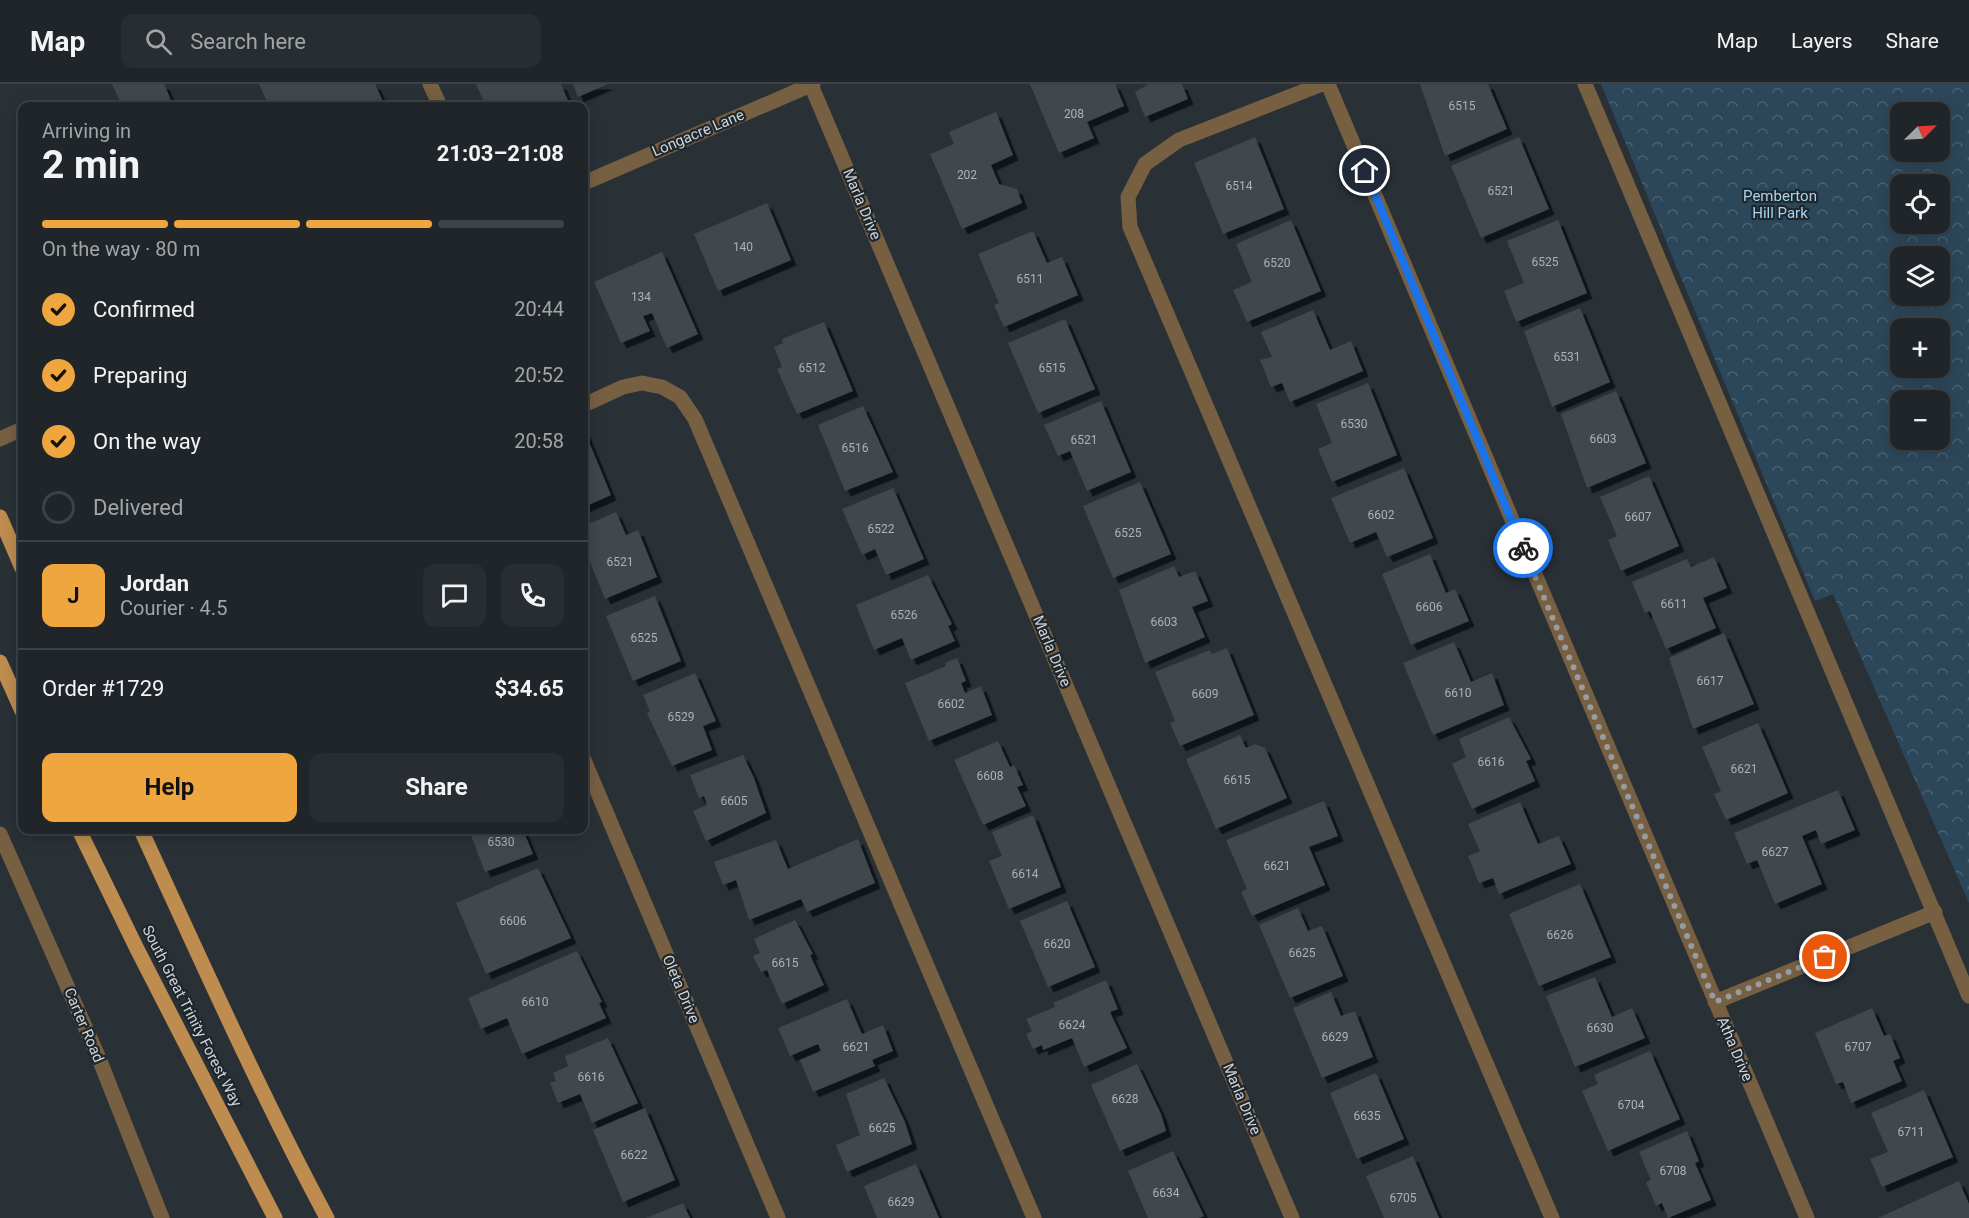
<!DOCTYPE html>
<meta charset="utf-8">
<style>
:root{--surface:#1f2529;--page:#272d31;--text:#f1f3f6;--muted:#a1a5a8;--line:#3c4246;--accent:#f0a63e}
body{margin:0;font-family:Roboto,sans-serif;background:var(--page);color:var(--text);height:100vh;display:flex;flex-direction:column;font-size:22px;white-space:nowrap}
*{box-sizing:border-box;margin:0}
p{font-size:20px;color:var(--muted)}
.icon{flex:none;width:33px;height:33px;fill:none;stroke:currentColor;stroke-width:2;stroke-linecap:round;stroke-linejoin:round}
.map{position:relative;flex:1;overflow:hidden}
.details{position:absolute;left:18px;top:18px;width:570px;height:732px;display:flex;flex-direction:column;background:var(--surface);border-radius:12px;box-shadow:0 3px 15px #0003,0 0 0 2px var(--line)}
.details>*{flex:none}
.needle{width:39px;rotate:66deg}
.fabs{position:absolute;left:1890px;top:18px;display:grid;gap:12px}
.fabs a{display:grid;place-items:center;width:60px;height:60px;border-radius:12px;background:var(--surface);box-shadow:0 3px 15px #0003,0 0 0 2px var(--line);font-size:30px}
.pin{position:absolute;display:grid;place-items:center;width:51px;height:51px;color:#fff;margin:-26px;border:3px solid #fff;border-radius:50%;box-shadow:0 2px 6px #0007}
.courier{position:absolute;display:grid;place-items:center;width:60px;height:60px;margin:-30px;border:4px solid #1a73e8;border-radius:50%;background:#fff;color:#222;box-shadow:0 2px 8px #0007}
.headline em{font-style:normal;font-weight:700}
.headline div{display:flex;flex-direction:column-reverse}
.headline{display:flex;align-items:center;justify-content:space-between;height:102px;padding:0 24px}
h1{font-size:39px;font-weight:700;line-height:45px}
.bar{display:grid;grid-template-columns:repeat(4,1fr);gap:9px 6px;align-content:center;height:72px;padding:0 24px}
.bar i{height:8px;border-radius:4px;background:var(--line)}
.bar .active{background:var(--accent)}
.bar p{grid-column:span 4}
.line{display:flex;align-items:center;gap:15px;padding:0 24px;border-top:2px solid var(--line)}
.line div{flex:1}
.round{display:grid;place-items:center;flex:none;width:63px;height:63px;border-radius:12px;background:var(--page)}
ol{padding:0 24px;list-style:none}
li{display:flex;align-items:center;gap:18px;height:66px}
li p{margin-inline-start:auto}
li .icon{padding:6px;border-radius:50%;background:var(--accent);color:#111;stroke-width:4}
li:last-child{color:var(--muted)}
li i{width:33px;height:33px;border:3px solid var(--line);border-radius:50%}
.button{display:flex;gap:12px;margin-top:auto;padding:12px 24px}
.button a{flex:1;height:69px;border-radius:12px;background:var(--accent);color:#111;font-size:24px;font-weight:700;line-height:69px;text-align:center}
.button a+a{background:var(--page);color:var(--text)}
header{display:flex;align-items:center;gap:36px;box-sizing:border-box;height:84px;padding:0 30px;background:var(--surface);border-bottom:2px solid var(--line)}
header strong{font-size:28px}
nav{display:flex;gap:33px;margin-inline-start:auto;font-size:21px}
.search{width:420px;height:54px;background:var(--page);display:flex;align-items:center;gap:15px;box-sizing:border-box;padding:0 21px;border-radius:12px;color:var(--muted);font-size:22px}
.map>svg:first-child{display:block}
.forest{fill:url(#forest-crowns);fill-rule:evenodd}
.building{fill:#3f474d;filter:url(#shadow)}
.lines{fill:none;stroke-linecap:round;stroke-linejoin:round}
.lane{stroke:#775f42;stroke-width:15}
.street{stroke:#775f42;stroke-width:15}
.primary{stroke:#bd8c4e;stroke-width:15}
.done{stroke:#969ca0;stroke-width:6;stroke-dasharray:0 10.8}
.route{stroke:#1a73e8;stroke-width:8}
.labels{text-anchor:middle;stroke-width:4.5;stroke-linejoin:round;paint-order:stroke}
.number-label{font-size:12px;fill:#acb2b6}
.street-label{font-size:15px;fill:#d0d5d9;stroke:#1f272c}
.park-label{font-size:15px;fill:#a3d4f6;stroke:#1f272c}
</style>
<header>
<strong>Map</strong>
<div class="search"><svg class="icon" aria-label="search" viewBox="0 0 24 24"><circle cx="10" cy="10" r="6"/><path d="M15 15l6 6"/></svg>Search here</div>
<nav><a>Map</a><a>Layers</a><a>Share</a></nav>
</header>
<div class="map">
<svg width="1969" height="1134" viewBox="0 0 1969 1134">
<defs>
<pattern id="forest-crowns" width="20" height="18" patternUnits="userSpaceOnUse" patternTransform="scale(1.5)"><rect width="20" height="18" fill="#2d475a"/><path d="M2 6a3 3 0 1 1 6 0M12 15a3 3 0 1 1 6 0" fill="none" stroke="#4a6171"/></pattern>
<filter id="shadow"><feDropShadow dx="5.5" dy="5.5" stdDeviation="0" flood-color="#0009"/></filter>
</defs>
<rect width="100%" height="100%" fill="#293137"/>
<path class="forest" d="M1601 0H1969V819L1833 510 1815 517ZM1900 28H1940V68H1900ZM1900 100H1940V140H1900ZM1900 172H1940V212H1900ZM1900 244H1940V284H1900ZM1900 316H1940V356H1900Z"/>
<path class="building" d="M112 0H164L171 16 155 22H122Z
M259 0H375L385 22H269Z
M476 0H561L569 19 560 22H486Z
M573 0H608L578 13Z
M1030 0H1115L1124 22 1087 38 1094 54 1059 69Z
M1149 0H1182L1188 15 1145 33 1135 8Z
M1420 0H1488L1507 45 1445 72Z
M996 28 1013 71 991 81 999 100 1017 105 1022 119 962 145 930 70 954 60 949 48Z
M1255 53 1284 125 1223 150 1194 79Z
M1519 53 1549 125 1481 154 1451 82Z
M767 119 791 176 718 207 694 150Z
M1291 136 1321 207 1247 238 1233 206 1252 198 1236 160Z
M1558 136 1587 209 1516 238 1504 207 1524 199 1507 157Z
M1033 147 1047 179 1062 173 1078 211 1004 243 994 221 999 219 978 170Z
M662 168 698 250 667 264 652 229 643 232 650 247 621 259 594 198Z
M1580 224 1610 298 1552 323 1524 247Z
M1313 226 1330 266 1351 257 1363 287 1290 318 1282 299 1271 303 1260 276 1272 273 1261 248Z
M1065 235 1095 305 1038 329 1008 259Z
M824 238 853 307 797 330 777 285 782 283 774 263 783 259 782 255Z
M1368 299 1397 371 1332 398 1318 365 1332 359 1316 320Z
M1616 307 1646 379 1587 404 1561 330Z
M1101 317 1131 388 1087 407 1070 367 1058 372 1044 341Z
M863 322 893 388 845 407 818 341Z
M584 346 611 411 584 423Z
M1404 384 1433 454 1387 473 1376 448 1350 459 1331 414Z
M1649 392 1679 462 1621 487 1608 456 1617 452 1600 413Z
M1140 398 1171 470 1113 494 1083 422Z
M893 404 924 475 886 491 875 465 862 471 842 425Z
M616 428 626 451 638 446 657 493 605 515 584 463V442Z
M1430 470 1446 509 1455 505 1469 537 1411 561 1382 490Z
M1714 473 1727 504 1703 514 1716 544 1666 565 1650 527 1645 529 1632 498 1687 475 1691 483Z
M1174 482 1179 493 1195 487 1208 517 1192 523 1205 553 1145 579 1119 506Z
M928 491 952 540 948 542 955 557 911 576 902 554 874 566 856 521Z
M655 512 681 577 633 597 606 532Z
M1724 549 1754 620 1693 645 1669 574Z
M1454 558 1471 598 1492 589 1504 621 1433 651 1403 579Z
M1227 564 1254 631 1180 662 1170 639 1175 637 1155 588 1210 566 1212 570Z
M957 574 966 597 961 599 965 609 981 602 992 631 929 657 905 599 946 582 945 579Z
M695 589 716 637 703 642 712 666 672 682 647 629 650 627 643 611Z
M1509 633 1531 675 1526 677 1535 697 1472 725 1452 680 1466 673 1459 655Z
M1758 639 1788 709 1726 736 1714 710 1721 707 1702 663Z
M1240 651 1246 664 1255 660 1265 664 1287 714 1216 745 1186 675Z
M998 657 1010 683 1014 681 1023 701 1017 703 1026 722 983 741 954 676Z
M743 671 754 694 766 729 706 757 693 727 707 721 704 712 699 714 690 691Z
M1838 706 1855 746 1821 760 1816 746 1802 752 1822 800 1775 820 1757 776 1747 780 1734 749Z
M1324 717 1338 752 1309 763 1325 801 1252 832 1241 808 1247 805 1226 756Z
M1520 718 1538 760 1559 752 1571 780 1499 810 1493 794 1479 799 1468 772 1480 767 1468 740Z
M1033 731 1061 803 1009 825 989 777 1002 772 992 748Z
M469 746H523L533 770 485 788Z
M858 755 875 799 807 828 801 815 749 836 736 796 723 801 714 778 776 756 788 785Z
M538 784 571 854 486 890 456 819Z
M1580 800 1611 873 1539 902 1509 830Z
M1067 817 1095 883 1048 903 1020 837Z
M1298 824 1308 847 1322 842 1343 892 1290 914 1259 841Z
M795 836 813 870 810 871 824 901 782 920 767 886 761 888 753 872 760 869 754 855Z
M577 867 602 918 599 919 606 934 522 970 507 934 481 945 468 914Z
M1595 893 1612 933 1632 924 1645 954 1575 983 1546 912Z
M1106 896 1118 925 1110 928 1127 964 1084 983 1072 954 1043 966 1042 961 1033 965 1026 950 1032 947 1026 935 1055 923 1053 919Z
M1331 908 1341 932 1355 927 1373 973 1322 994 1293 924Z
M847 915 862 950 883 941 893 967 872 976 875 982 813 1008 800 976 821 967 818 960 790 972 778 944Z
M1872 924 1884 952 1890 950 1900 974 1893 977 1902 997 1851 1019 1843 998 1836 1000 1815 949Z
M608 954 638 1019 592 1039 580 1010 558 1019 550 999 556 997 553 989 568 982 565 972Z
M1650 967 1680 1035 1608 1067 1582 1007 1598 1000 1594 991Z
M1137 980 1161 1030 1166 1047 1120 1067 1091 1001Z
M1376 989 1404 1055 1357 1075 1330 1009Z
M884 994 905 1038 912 1060 847 1088 836 1061 860 1051 846 1010Z
M1924 1006 1953 1073 1882 1103 1870 1075 1888 1068 1871 1029Z
M645 1024 675 1096 623 1118 593 1046Z
M1687 1047 1699 1077 1695 1079 1711 1116 1668 1134 1662 1119 1656 1122 1646 1098 1651 1096 1639 1068Z
M1173 1067 1204 1132 1199 1134H1148L1128 1087Z
M1413 1072 1439 1134H1384L1366 1092Z
M916 1080 939 1134H877L864 1102Z
M1959 1097 1969 1120V1134H1878Z
M683 1119 690 1134H646Z"/>
<g class="lines">
<path class="lane" d="M430 0 440 22
M1322 0 1179 56 1145 80 1128 113 1130 143 1552 1134
M1585 0 1969 912
M584 321 623 303 642 299 662 303 680 313 695 335 1034 1134"/>
<path class="street" d="M1328 0 1807 1134
M811 1 1292 1134
M584 99 813 0
M0 355 22 345
M584 676 778 1134
M0 750 98 972 162 1134
M1715 918 1935 828"/>
<path class="primary" d="M0 433 22 484
M0 578 22 627
M79 746 137 865 275 1134
M141 746C201 876 259 1007 327 1134"/>
</g>
<g class="lines">
<path class="done" d="M1523 464 1715 918 1825 873"/>
<path class="route" d="M1365 87 1523 464"/>
</g>
<g class="labels">
<g class="number-label">
<text x="1462" y="26">6515</text>
<text x="1074" y="34">208</text>
<text x="967" y="95">202</text>
<text x="1239" y="106">6514</text>
<text x="1501" y="111">6521</text>
<text x="743" y="167">140</text>
<text x="1545" y="182">6525</text>
<text x="1277" y="183">6520</text>
<text x="1030" y="199">6511</text>
<text x="641" y="217">134</text>
<text x="1567" y="277">6531</text>
<text x="812" y="288">6512</text>
<text x="1052" y="288">6515</text>
<text x="1354" y="344">6530</text>
<text x="1603" y="359">6603</text>
<text x="1084" y="360">6521</text>
<text x="855" y="368">6516</text>
<text x="1381" y="435">6602</text>
<text x="1638" y="437">6607</text>
<text x="881" y="449">6522</text>
<text x="1128" y="453">6525</text>
<text x="620" y="482">6521</text>
<text x="1674" y="524">6611</text>
<text x="1429" y="527">6606</text>
<text x="904" y="535">6526</text>
<text x="1164" y="542">6603</text>
<text x="644" y="558">6525</text>
<text x="1710" y="601">6617</text>
<text x="1458" y="613">6610</text>
<text x="1205" y="614">6609</text>
<text x="951" y="624">6602</text>
<text x="681" y="637">6529</text>
<text x="1491" y="682">6616</text>
<text x="1744" y="689">6621</text>
<text x="990" y="696">6608</text>
<text x="1237" y="700">6615</text>
<text x="734" y="721">6605</text>
<text x="501" y="762">6530</text>
<text x="1775" y="772">6627</text>
<text x="1277" y="786">6621</text>
<text x="1025" y="794">6614</text>
<text x="513" y="841">6606</text>
<text x="1560" y="855">6626</text>
<text x="1057" y="864">6620</text>
<text x="1302" y="873">6625</text>
<text x="785" y="883">6615</text>
<text x="535" y="922">6610</text>
<text x="1072" y="945">6624</text>
<text x="1600" y="948">6630</text>
<text x="1335" y="957">6629</text>
<text x="856" y="967">6621</text>
<text x="1858" y="967">6707</text>
<text x="591" y="997">6616</text>
<text x="1125" y="1019">6628</text>
<text x="1631" y="1025">6704</text>
<text x="1367" y="1036">6635</text>
<text x="882" y="1048">6625</text>
<text x="1911" y="1052">6711</text>
<text x="634" y="1075">6622</text>
<text x="1673" y="1091">6708</text>
<text x="1166" y="1113">6634</text>
<text x="1403" y="1118">6705</text>
<text x="901" y="1122">6629</text>
</g>
<g class="street-label">
<text transform="translate(698 49) rotate(-23)" y="5">Longacre Lane</text>
<text transform="translate(862 120) rotate(67)" y="5">Marla Drive</text>
<text transform="translate(1052 567) rotate(67)" y="5">Marla Drive</text>
<text transform="translate(681 905) rotate(67)" y="5">Oleta Drive</text>
<text transform="translate(192 932) rotate(63)" y="5">South Great Trinity Forest Way</text>
<text transform="translate(84 941) rotate(67)" y="5">Carter Road</text>
<text transform="translate(1735 965) rotate(67)" y="5">Atha Drive</text>
<text transform="translate(1242 1015) rotate(67)" y="5">Marla Drive</text>
</g>
<g class="park-label">
<text x="1780" y="117">Pemberton<tspan x="1780" dy="17">Hill Park</tspan></text>
</g>
</g>
</svg>
<div class="fabs">
<a><svg class="needle" viewBox="-14 -14 28 28"><path d="M0-13l5 13h-10z" fill="#e53935"/><path d="M0 13l5-13h-10z" fill="#a1a5a8"/></svg></a>
<a><svg class="icon" aria-label="locate" viewBox="0 0 24 24"><circle cx="12" cy="12" r="6"/><path d="M12 2v4M12 18v4M2 12h4M18 12h4"/></svg></a>
<a><svg class="icon" aria-label="layers" viewBox="0 0 24 24"><path d="M12 4l9 5-9 5-9-5zM3 14l9 5 9-5"/></svg></a>
<a>+</a>
<a>−</a>
</div>
<div class="pin" style="left:1825px;top:873px;background:#ea580c"><svg class="icon" aria-label="bag" viewBox="0 0 24 24"><path d="M5 8h14l-1 12H6zM9 8a3 3 0 0 1 6 0"/></svg></div>
<div class="pin" style="left:1365px;top:87px;background:#1f2937"><svg class="icon" aria-label="home" viewBox="0 0 24 24"><path d="M3 11l9-7 9 7M6 9v11h12V9"/></svg></div>
<div class="courier" style="left:1523px;top:464px"><svg class="icon" aria-label="bike" viewBox="0 0 24 24"><circle cx="6" cy="16" r="4"/><circle cx="18" cy="16" r="4"/><path d="M6 16l4-8h5l3 8M10 8l3 8H6M13 5h3"/></svg></div>
<section class="details">
<div class="headline"><div><h1>2 min</h1><p>Arriving in</p></div><em>21:03–21:08</em></div>
<div class="bar"><i class="active"></i><i class="active"></i><i class="active"></i><i></i><p>On the way · 80 m</p></div>
<ol>
<li><svg class="icon" aria-label="check" viewBox="0 0 24 24"><path d="M5 12l5 5 9-10"/></svg>Confirmed<p>20:44</p></li>
<li><svg class="icon" aria-label="check" viewBox="0 0 24 24"><path d="M5 12l5 5 9-10"/></svg>Preparing<p>20:52</p></li>
<li><svg class="icon" aria-label="check" viewBox="0 0 24 24"><path d="M5 12l5 5 9-10"/></svg>On the way<p>20:58</p></li>
<li><i></i>Delivered</li>
</ol>
<div class="line" style="height:108px"><b class="round" style="background:var(--accent);color:#111">J</b><div><b>Jordan</b><p>Courier · 4.5</p></div><a class="round"><svg class="icon" aria-label="chat" viewBox="0 0 24 24"><path d="M4 5h16v11H9l-5 4z"/></svg></a><a class="round"><svg class="icon" aria-label="phone" viewBox="0 0 24 24"><path d="M5 4h4l2 5-3 2q2 4 5 5l2-3 5 2v4C11 20 4 13 5 4z"/></svg></a></div>
<div class="line" style="height:78px"><div>Order #1729</div><b>$34.65</b></div>
<div class="button"><a>Help</a><a>Share</a></div>
</section>
</div>
